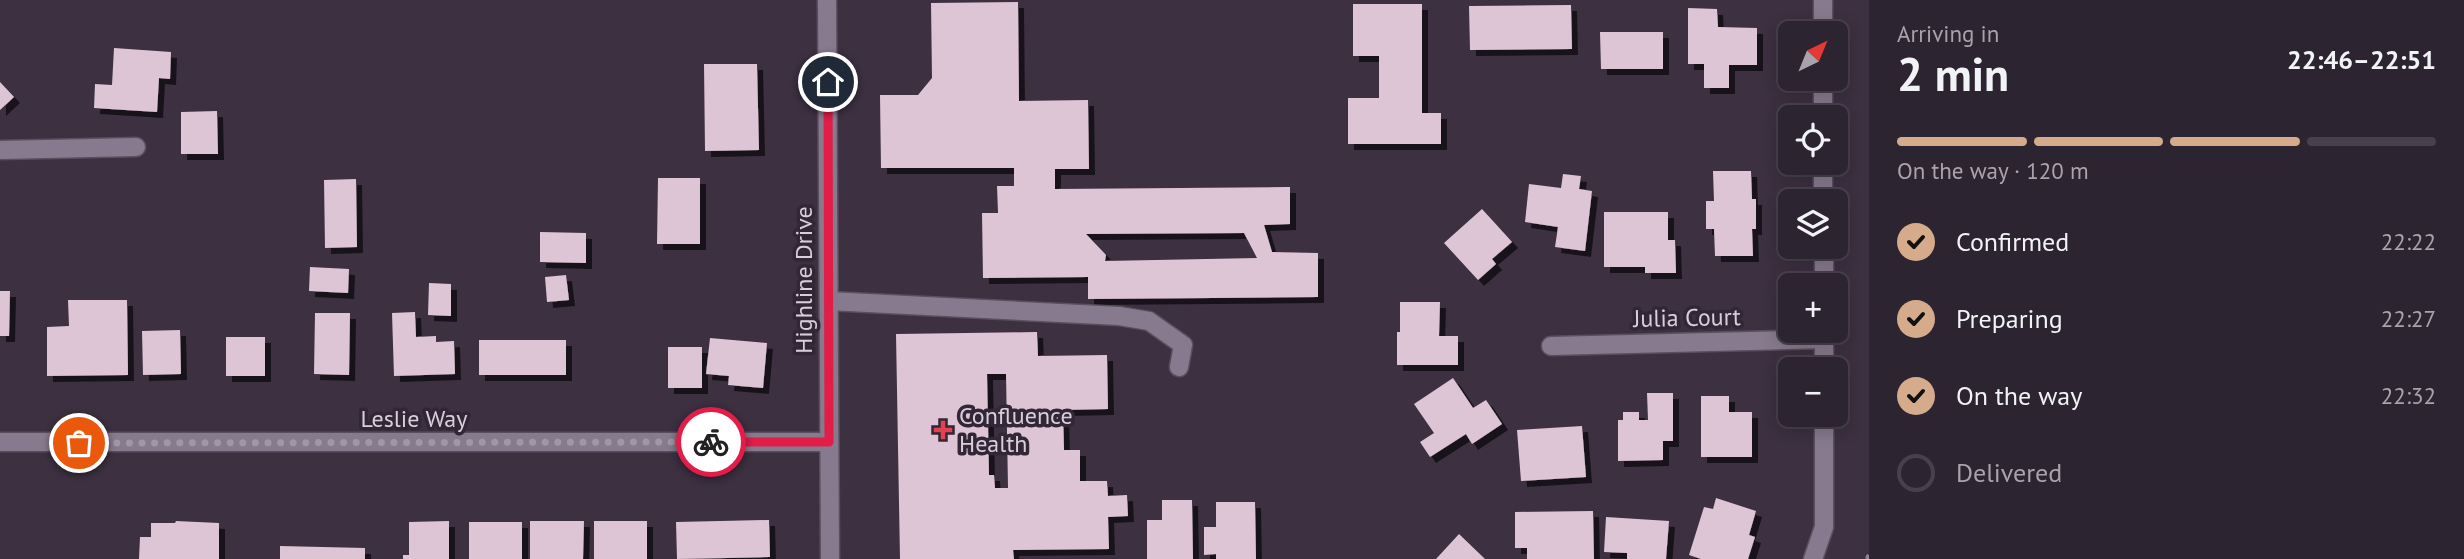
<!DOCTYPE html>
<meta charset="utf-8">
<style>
:root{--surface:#2d2431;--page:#352c39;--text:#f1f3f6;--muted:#a7a4ab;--line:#48414d;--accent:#d6ab8b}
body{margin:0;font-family:"PT Sans",sans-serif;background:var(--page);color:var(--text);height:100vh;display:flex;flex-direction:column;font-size:26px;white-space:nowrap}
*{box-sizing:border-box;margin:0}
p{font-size:23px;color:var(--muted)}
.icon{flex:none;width:38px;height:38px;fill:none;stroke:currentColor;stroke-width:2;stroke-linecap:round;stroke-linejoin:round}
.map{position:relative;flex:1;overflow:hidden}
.details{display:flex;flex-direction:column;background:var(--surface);width:595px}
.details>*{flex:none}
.needle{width:46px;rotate:43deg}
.controls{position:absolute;left:1778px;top:21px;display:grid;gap:14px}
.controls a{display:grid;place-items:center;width:70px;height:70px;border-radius:10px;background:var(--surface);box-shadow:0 4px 18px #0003,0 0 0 2px var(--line);font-size:35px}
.pin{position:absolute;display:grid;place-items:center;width:60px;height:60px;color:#fff;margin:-30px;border:4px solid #fff;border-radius:50%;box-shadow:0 2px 7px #0007}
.courier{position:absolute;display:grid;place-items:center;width:70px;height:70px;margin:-35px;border:5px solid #e11d48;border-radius:50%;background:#fff;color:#222;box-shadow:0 2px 9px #0007}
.overview em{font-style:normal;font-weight:800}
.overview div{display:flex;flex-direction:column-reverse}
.overview{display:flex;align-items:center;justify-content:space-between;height:119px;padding:0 28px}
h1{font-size:46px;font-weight:800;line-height:52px}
.bar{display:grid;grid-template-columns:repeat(4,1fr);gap:10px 7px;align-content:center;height:84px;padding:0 28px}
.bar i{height:9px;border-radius:5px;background:var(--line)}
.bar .active{background:var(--accent)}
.bar p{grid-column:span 4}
ol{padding:0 28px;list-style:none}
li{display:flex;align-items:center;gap:21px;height:77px}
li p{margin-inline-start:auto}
li .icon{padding:7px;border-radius:50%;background:var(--accent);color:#111;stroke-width:4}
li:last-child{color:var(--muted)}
li i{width:38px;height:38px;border:4px solid var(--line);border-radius:50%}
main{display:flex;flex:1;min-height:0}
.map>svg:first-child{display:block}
.building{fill:#dec5d5;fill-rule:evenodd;filter:url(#shadow)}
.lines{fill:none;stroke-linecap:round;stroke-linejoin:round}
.minor-casing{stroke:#594f5d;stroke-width:21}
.path{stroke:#8d8391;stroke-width:4.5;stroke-dasharray:5 5;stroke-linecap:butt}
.minor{stroke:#887a8e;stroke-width:18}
.done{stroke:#a197a4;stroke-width:7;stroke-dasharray:0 12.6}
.route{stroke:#e11d48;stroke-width:9}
.health-dot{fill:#e0444e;stroke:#322637;stroke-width:2.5}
.labels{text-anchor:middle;stroke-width:7;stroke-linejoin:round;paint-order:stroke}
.street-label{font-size:24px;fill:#d7cfda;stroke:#322637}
.poi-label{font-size:24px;fill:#d7cfda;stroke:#322637;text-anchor:start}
</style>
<main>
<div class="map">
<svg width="1869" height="559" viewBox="0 0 1869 559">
<defs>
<filter id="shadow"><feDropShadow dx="6" dy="6" stdDeviation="0" flood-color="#0009"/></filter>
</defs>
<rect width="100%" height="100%" fill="#3c3041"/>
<path class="building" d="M1018 2 1019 101 1088 100 1089 169H1055V189L1290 187V224L1264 225 1272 252 1318 253V297L1088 299V277L983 278 982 213H998L997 186H1014V168H881L880 95H918L932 78 931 3ZM1244 233 1257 258 1105 261 1106 255 1086 234Z
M1353 4H1422V113H1441V144H1348V98H1379V56H1353Z
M1571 5 1572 49 1470 50 1469 6Z
M1688 8 1717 9 1718 27 1757 28V65H1729V88H1704V64H1688Z
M1600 32H1663V69H1601Z
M114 48 171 52 170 79 159 78 157 112 94 108 95 84 112 85Z
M704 64H757L759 150 705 151Z
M0 82 14 97 0 110Z
M217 111 218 154H181V112Z
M1713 171H1751L1752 199H1756V229H1752L1753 256H1715L1714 229H1706V201H1714Z
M1563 174 1581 176 1579 189 1592 191 1585 251 1555 247 1558 227 1525 222 1529 184 1561 188Z
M658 178H700V244H657Z
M356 179 357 247 325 248 324 180Z
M1482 209 1512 242 1492 259 1496 264 1478 280 1444 243Z
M1604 212H1668V240H1675L1676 273H1645V267H1604Z
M540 232 586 233V263L540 262Z
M310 267 349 269 348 293 309 291Z
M566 275 569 300 547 302 545 277Z
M429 283 451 284V316L428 315Z
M0 291H10L9 336H0Z
M68 300H127L128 375 47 376V327L69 326Z
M1400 302H1440L1439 336H1458V365H1397V332H1400Z
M415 312 416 337 436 336V342L454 341 455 374 394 376 392 313Z
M315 313H350L349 375 314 374Z
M180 330 181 374 143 375 142 331Z
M1037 332 1038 356 1107 355 1108 409 1063 410 1064 450H1080V481H1107L1108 496 1127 495 1128 516 1108 517 1109 549 1013 550 1014 559H900L896 334ZM987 374H1006L1008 488H995L994 475H989Z
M226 337H265V376H226Z
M710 338 767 343 763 388 728 385 729 376 706 374Z
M479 340H566V375H479Z
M668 347H702V388H668Z
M1453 378 1473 408 1486 400 1502 424 1472 444 1466 434 1430 457 1420 442 1434 433 1414 404Z
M1647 393H1673V441H1663V460L1618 461V420H1623V412H1639V420H1648Z
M1701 396H1729V412H1752V457H1701Z
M1582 426 1586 477 1521 481 1517 430Z
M1716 498 1756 511 1749 535 1755 537 1748 559H1701L1689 555 1704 507 1713 509Z
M1162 500H1192L1193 559H1147V520H1162Z
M1216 502H1255L1256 559H1216V554L1204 555V527H1216Z
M1593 511 1594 559H1527V548H1515V512Z
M1606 517 1669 521 1666 559H1627V553L1604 552Z
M769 520 770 557 677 559 676 522Z
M176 521 219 523V559H139L140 537H151V523H175Z
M449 521V559H403V555H409V522Z
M530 521H584L583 559H530Z
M594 521H647V559H594Z
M469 522H522V559H469Z
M1459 534 1485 559H1436Z
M280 546 365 548V559H280Z"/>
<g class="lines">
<g class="minor-casing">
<path id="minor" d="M827 0 830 559
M1823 0V33
M1823 79V117
M0 150 136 147
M1823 163V201
M1824 247V285
M829 301 1119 316 1149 321 1183 345 1179 367
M1824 331V369
M1551 346 1824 339
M0 442H829
M1813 559 1824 527V415"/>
</g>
<path class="path" d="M1867 559 1869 555"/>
<use href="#minor" class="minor"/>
</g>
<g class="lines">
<path class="done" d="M79 443 711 442"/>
<path class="route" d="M711 442H829L828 82"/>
</g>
<path class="health-dot" d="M939.5 419.5h7v7h7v7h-7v7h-7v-7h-7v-7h7z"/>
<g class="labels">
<g class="street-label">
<text transform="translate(804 280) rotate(-90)" y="8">Highline Drive</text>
<text transform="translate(1687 318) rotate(-1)" y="8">Julia Court</text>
<text x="414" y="427">Leslie Way</text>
</g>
<g class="poi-label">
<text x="959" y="424">Confluence<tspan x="959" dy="28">Health</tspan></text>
</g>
</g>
</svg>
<div class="controls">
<a><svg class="needle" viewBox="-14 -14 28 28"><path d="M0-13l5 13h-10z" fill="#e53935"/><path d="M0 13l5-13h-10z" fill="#a7a4ab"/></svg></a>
<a><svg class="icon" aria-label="locate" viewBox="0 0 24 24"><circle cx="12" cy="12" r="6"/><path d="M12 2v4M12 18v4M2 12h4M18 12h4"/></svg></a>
<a><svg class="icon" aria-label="layers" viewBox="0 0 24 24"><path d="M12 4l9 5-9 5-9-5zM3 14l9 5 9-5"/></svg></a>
<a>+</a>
<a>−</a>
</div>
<div class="pin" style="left:79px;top:443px;background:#ea580c"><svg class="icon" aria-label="bag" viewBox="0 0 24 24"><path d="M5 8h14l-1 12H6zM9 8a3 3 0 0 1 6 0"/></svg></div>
<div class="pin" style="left:828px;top:82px;background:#1f2937"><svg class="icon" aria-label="home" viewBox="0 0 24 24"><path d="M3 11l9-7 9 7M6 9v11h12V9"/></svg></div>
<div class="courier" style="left:711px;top:442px"><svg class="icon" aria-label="bike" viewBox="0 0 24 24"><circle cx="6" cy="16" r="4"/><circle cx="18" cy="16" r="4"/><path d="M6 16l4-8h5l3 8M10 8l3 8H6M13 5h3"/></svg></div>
</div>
<section class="details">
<div class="overview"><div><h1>2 min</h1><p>Arriving in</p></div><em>22:46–22:51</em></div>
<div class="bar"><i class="active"></i><i class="active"></i><i class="active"></i><i></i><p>On the way · 120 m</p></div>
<ol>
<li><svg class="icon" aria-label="check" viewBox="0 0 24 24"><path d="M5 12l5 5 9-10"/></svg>Confirmed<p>22:22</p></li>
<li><svg class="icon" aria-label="check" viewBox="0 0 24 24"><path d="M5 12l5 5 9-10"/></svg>Preparing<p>22:27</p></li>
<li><svg class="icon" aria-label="check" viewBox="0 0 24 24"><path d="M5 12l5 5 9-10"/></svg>On the way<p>22:32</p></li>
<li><i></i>Delivered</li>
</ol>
</section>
</main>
